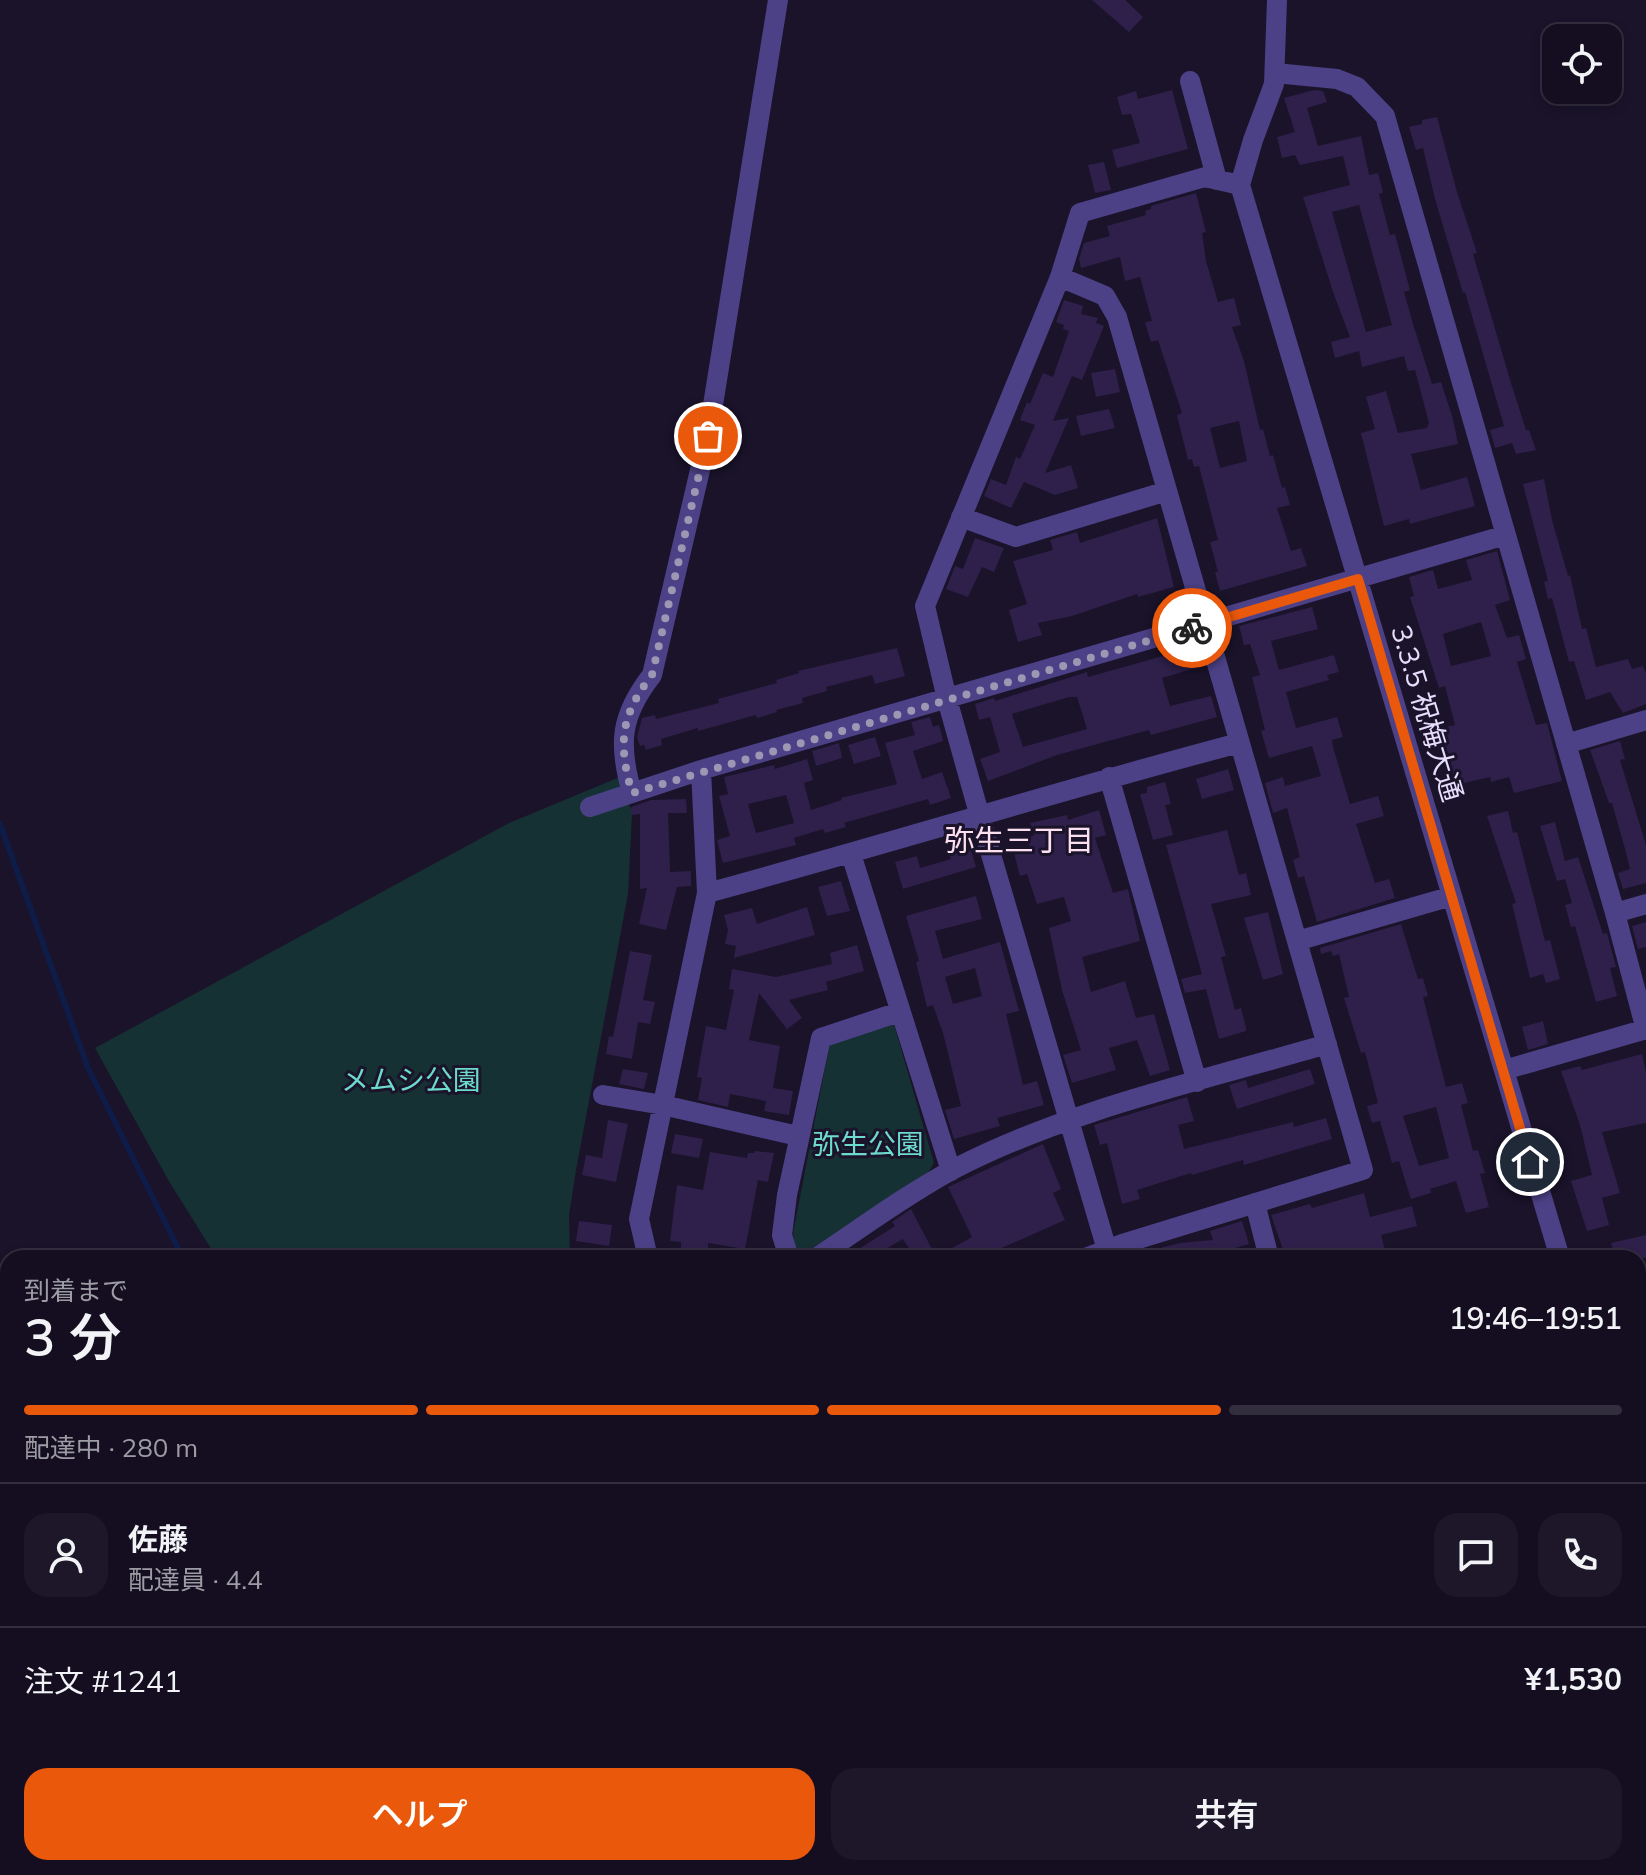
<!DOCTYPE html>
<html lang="ja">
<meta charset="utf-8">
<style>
:root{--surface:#140e20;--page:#1d1729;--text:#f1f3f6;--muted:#9d9ca5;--line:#332e3e;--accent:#ea580c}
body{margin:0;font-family:Mulish,"Noto Sans JP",sans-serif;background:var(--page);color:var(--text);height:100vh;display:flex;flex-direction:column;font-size:30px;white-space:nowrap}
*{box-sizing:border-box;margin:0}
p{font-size:26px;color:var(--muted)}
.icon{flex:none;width:44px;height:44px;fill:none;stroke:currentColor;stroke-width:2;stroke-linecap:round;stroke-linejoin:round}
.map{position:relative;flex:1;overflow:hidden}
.details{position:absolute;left:0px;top:1250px;width:1646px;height:626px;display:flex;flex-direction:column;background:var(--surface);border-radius:24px 24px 0 0;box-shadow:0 4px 12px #0003,0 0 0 2px var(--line)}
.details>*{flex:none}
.controls{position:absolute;left:1542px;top:24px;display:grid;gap:16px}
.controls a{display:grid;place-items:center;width:80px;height:80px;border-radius:16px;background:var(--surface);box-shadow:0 4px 12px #0003,0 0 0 2px var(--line);font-size:40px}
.pin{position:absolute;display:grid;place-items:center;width:68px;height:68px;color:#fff;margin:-34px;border:4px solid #fff;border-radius:50%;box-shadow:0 2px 8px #0007}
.courier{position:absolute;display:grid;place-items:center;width:80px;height:80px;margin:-40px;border:6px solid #ea580c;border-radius:50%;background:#fff;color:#222;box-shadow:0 2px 10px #0007}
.head em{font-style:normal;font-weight:600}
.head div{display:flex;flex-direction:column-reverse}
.head{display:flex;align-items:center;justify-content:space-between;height:136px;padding:0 24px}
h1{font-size:52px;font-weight:600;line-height:60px}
.bar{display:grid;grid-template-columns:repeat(4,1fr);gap:12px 8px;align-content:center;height:96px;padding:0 24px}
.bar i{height:10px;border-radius:6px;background:var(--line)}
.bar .selected{background:var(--accent)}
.bar p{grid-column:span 4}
.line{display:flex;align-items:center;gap:20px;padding:0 24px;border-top:2px solid var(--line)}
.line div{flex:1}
.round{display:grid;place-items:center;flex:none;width:84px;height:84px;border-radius:24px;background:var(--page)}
.primary-button{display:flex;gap:16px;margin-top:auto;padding:16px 24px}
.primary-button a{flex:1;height:92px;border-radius:24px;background:var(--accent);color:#fff;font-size:32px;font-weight:600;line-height:92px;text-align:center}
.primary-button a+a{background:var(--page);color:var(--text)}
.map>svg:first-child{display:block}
.green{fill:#163134}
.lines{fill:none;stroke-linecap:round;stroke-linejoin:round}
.stream{stroke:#0f1c47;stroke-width:6}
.building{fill:#2e204a;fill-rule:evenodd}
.minor{stroke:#4c4186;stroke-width:20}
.done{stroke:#9e97b3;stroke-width:8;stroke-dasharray:0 14.4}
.route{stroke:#ea580c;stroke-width:10}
.labels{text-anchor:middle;stroke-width:6;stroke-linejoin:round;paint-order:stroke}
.street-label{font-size:28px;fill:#e5defd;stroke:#1a132a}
.park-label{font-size:28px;fill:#6cdacd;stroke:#1a132a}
.neighbourhood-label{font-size:30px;fill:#fde0ef;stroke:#1a132a}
</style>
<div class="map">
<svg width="1646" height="1875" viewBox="0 0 1646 1875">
<rect width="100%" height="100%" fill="#1a132a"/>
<path class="green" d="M620 777 632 813 628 894 576 1170 569 1215 570 1258H217L170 1183 95 1048 509 823Z
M893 1021 934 1163 926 1176 808 1251 795 1247 793 1233 830 1042Z
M51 1868H107L117 1875H41Z
M778 1868H863L866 1875H768Z
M1217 1868H1316L1318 1875H1192Z"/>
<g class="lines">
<path class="stream" d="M0 824 88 1068 183 1258
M175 1875 180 1868"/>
</g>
<path class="building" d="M1092 0H1125L1143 17 1129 32Z
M1172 90 1188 149 1117 168 1112 150 1140 143 1131 114 1122 115 1117 97 1136 91 1138 99Z
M1314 90 1323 91 1327 102 1307 108 1318 146 1361 136 1369 175 1378 173 1383 193 1379 194 1390 235 1395 234 1410 290 1404 292 1414 327 1432 384 1441 382 1453 419 1458 444 1411 454 1421 490 1467 477 1475 506 1410 524 1409 519 1384 526 1361 433 1375 429 1366 397 1386 391 1398 433 1427 428 1429 423 1415 370 1408 371 1404 356 1362 367 1359 351 1335 358 1331 342 1350 337 1333 292 1303 197 1350 185 1343 156 1300 165 1295 155 1282 158 1277 137 1295 132 1284 98ZM1359 205 1392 325 1366 332 1332 212Z
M1437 117 1457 192 1477 253 1473 254 1511 383 1526 430H1529L1536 450 1516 454 1512 443 1495 448 1490 430 1504 426 1465 292 1463 293 1435 199 1423 148 1416 150 1409 127 1422 124V120Z
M1104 162 1111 190 1095 193 1088 165Z
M1196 193 1206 232 1202 233 1206 261 1218 302 1234 298 1241 325 1232 327 1244 361 1260 430 1263 429 1270 456 1273 455 1282 488 1285 487 1290 505 1277 508 1291 551 1301 548 1307 566 1220 591 1215 572H1218L1210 542 1218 540 1199 466 1194 467 1192 459 1188 460 1177 415 1182 413 1158 340 1151 342 1145 322 1152 321 1140 277 1125 281 1120 257 1081 268 1079 259 1084 243 1110 236 1107 226 1146 215 1145 211 1151 209V206ZM1239 421 1247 461 1220 468 1210 428Z
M1064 300 1083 306 1081 314 1098 318 1096 323 1104 326 1082 380 1072 376 1053 421 1069 418 1045 473 1071 465 1078 488 1055 495 1024 482 1011 508 984 496 991 479 1006 485 1016 457 1020 459 1035 425 1020 420 1027 402 1030 404 1043 373 1053 377 1069 331 1063 329 1064 325 1056 322Z
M1115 369 1120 392 1096 397 1091 373Z
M1109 409 1115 428 1081 436 1076 416Z
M1544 479 1552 520 1568 576 1570 575 1582 629 1586 628 1596 667 1628 659 1632 669 1643 666 1646 674V704L1623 713 1610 692 1586 700 1574 661 1569 662 1552 598 1548 599 1544 582 1548 581 1523 484Z
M1157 518 1174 587 1138 597 1137 594 1072 616 1038 623 1042 635 1018 642 1009 610 1027 604 1013 561 1053 550 1050 540 1077 532 1080 543Z
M975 538 1004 548 994 572 982 567 968 597 946 589 955 566 963 569Z
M1497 551 1510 600 1495 605 1507 638 1519 635 1526 659 1517 662 1536 725 1547 723 1562 781 1514 793 1509 777 1491 782 1490 777 1456 785 1448 752 1443 753 1437 729 1455 725 1445 686 1439 688 1410 597 1414 596 1409 577 1433 570 1438 589 1472 580 1466 560ZM1481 622 1491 656 1451 666 1443 634Z
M1312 607 1318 629 1271 641 1279 670 1334 655 1339 672 1327 675 1329 680 1286 692 1296 728 1337 717 1343 737 1332 740 1333 747 1350 804 1378 796 1384 816 1356 824 1375 883 1389 879 1395 898 1317 922 1304 876 1298 878 1293 860 1300 857 1287 808 1273 813 1265 783 1283 777 1285 786 1321 776 1312 746 1269 758 1261 731 1265 730 1252 677 1260 675 1250 644 1244 645 1239 626Z
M1195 641 1202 666 1162 678 1170 706 1211 696 1217 717 1151 735 1149 730 1057 755 988 781 980 759 1000 752 990 717 979 720 975 704 994 698 995 701 1087 672 1088 677 1163 656 1161 651ZM1069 697H1077L1087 729 1023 747 1012 714Z
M897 648 905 676 875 684 872 675 826 687 827 691 802 698 803 703 776 710 777 712 757 718 756 715 698 731V728L661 739 662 745 646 750 644 745 640 746 637 737 642 718 655 715 656 719 719 703 718 699 777 683 776 680 799 673 798 671Z
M930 717 933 727 939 725 943 741 913 751 922 779 942 772 951 798 930 805 928 799 844 823 846 827 825 833 823 829 794 838 796 845 723 863 717 840 730 836 719 796 728 794 724 777 774 765 775 769 807 759 813 780 804 783 811 810 842 800 841 798 897 784 885 743 915 735 911 722ZM786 795 794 823 756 833 748 804Z
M875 737 881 756 854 764 848 745Z
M1620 741 1625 759 1620 760 1646 845V883L1623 889 1618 873 1630 869 1625 849 1612 803H1609L1590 750Z
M839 743 842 758 816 766 812 751Z
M1228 769 1234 790 1202 799 1196 779Z
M1165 782 1171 804 1165 805 1173 835 1153 840 1140 794 1147 793V787Z
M686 799 687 813H668L670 872 691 871V886L677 887 666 930 639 924 647 888 640 889V814L631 815V807L651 800Z
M1099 810 1106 835 1095 838 1113 893 1128 889 1140 941 1082 957 1091 992 1125 981 1136 1018 1154 1014 1170 1070 1150 1076 1137 1040 1109 1048 1116 1070 1072 1083 1063 1055 1081 1050 1062 990 1049 928 1071 921 1064 897 1037 904 1027 874 1020 876 1014 853 1030 849 1028 837 1034 836 1030 823 1067 815 1068 820Z
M1508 811 1513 833 1517 832 1545 941 1550 940 1560 979 1546 983 1543 974 1530 978 1512 904 1516 903 1487 816Z
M1555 822 1565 861 1578 857 1603 934 1607 933 1616 967 1610 968 1617 996 1596 1002 1575 926 1571 927 1565 905 1572 903 1565 879 1557 881 1540 826Z
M1227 830 1239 875 1246 873 1251 895 1211 904 1226 956 1221 957 1235 1010 1241 1008 1246 1028V1031L1219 1039 1206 989 1185 993 1181 979 1202 974 1166 845Z
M970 847 976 867 903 889 895 862 917 856 920 868 951 859 949 853Z
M841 881 850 911 827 916 818 887Z
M976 896 982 919 935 931 943 959 1000 942 1019 1011 1006 1014 1023 1085 1037 1081 1044 1105 997 1118 1000 1126 954 1139 945 1110 961 1106 943 1033 933 1005 927 1007 916 962 919 961 906 916ZM975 968 982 996 953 1004 945 977Z
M807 907 815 935 734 958 736 946 725 944 728 930 724 915 752 908 757 924Z
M1268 912 1283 974 1263 980 1244 918Z
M1646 922V947L1638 949 1632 926Z
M1401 924 1418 979 1423 978 1428 996 1423 997 1446 1087 1462 1083 1468 1103 1461 1105 1473 1151 1478 1150 1485 1173 1480 1174 1489 1207 1466 1213 1456 1181 1430 1189 1431 1193 1411 1199 1399 1161 1392 1163 1380 1121 1372 1123 1367 1106 1378 1103 1365 1052 1361 1053 1344 998 1349 997 1339 954 1333 956 1331 951 1321 954 1320 948ZM1436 1107 1449 1158 1419 1166 1403 1116Z
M857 945 864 971 826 982 828 990 789 1000 802 1018 787 1029 759 993 749 1040 780 1046 773 1088 793 1091 789 1115 764 1111 766 1101 730 1094 728 1107 698 1100 702 1078 697 1077 706 1026 726 1030 734 990 729 989 732 969 776 977 832 964 830 953Z
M630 951 652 955 643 1000 655 1002 650 1024 638 1022 632 1059 606 1054 609 1036 613 1037Z
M1543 1021 1548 1044 1528 1050 1522 1027Z
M1642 1054 1646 1073V1123L1602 1132 1620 1193 1602 1198 1609 1225 1587 1231 1571 1181 1592 1175 1580 1125 1561 1071 1580 1066 1582 1070Z
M623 1069 648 1073 644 1089 619 1084Z
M1310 1069 1315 1084 1237 1109 1229 1085 1246 1080 1248 1088Z
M1187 1097 1194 1121 1178 1125 1184 1149 1293 1122 1294 1127 1326 1118 1332 1139 1244 1165 1243 1160 1192 1175 1191 1173 1137 1190 1140 1199 1122 1204 1107 1143 1100 1145 1094 1125Z
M608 1120 628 1124 616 1182 582 1175 586 1155 602 1158Z
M675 1134 703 1139 699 1158 671 1153Z
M1043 1144 1061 1189 1053 1193 1065 1220 979 1258H934L972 1237 948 1187Z
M755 1151 774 1153 768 1182 758 1180 745 1249 708 1243V1258H681V1242L670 1241 677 1185 703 1190 710 1152 747 1158 748 1153H754Z
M1364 1193 1370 1217 1412 1206 1417 1226 1381 1235 1387 1258H1321L1319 1250 1296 1258H1286L1271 1215 1310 1204 1312 1208Z
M911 1209 934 1253 927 1258H915L903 1239 870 1258H845L895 1226 892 1222Z
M579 1221 612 1225 609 1246 576 1241Z
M1242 1221 1249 1244 1211 1255 1212 1258H1141V1253L1180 1243 1213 1240 1210 1231Z
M1646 1235V1258H1616L1611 1243Z"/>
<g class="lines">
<path class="minor" d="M1275 73 1337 79 1357 87 1385 116 1615 913 1646 1030
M1190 81 1217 180
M1240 185 1560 1258
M1240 185 1253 140 1274 84 1277 0
M1060 277 1105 296 1117 317 1363 1170 1122 1244 1085 1258
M961 517 1016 537 1167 491
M1566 744 1646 720
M1109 777 1197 1082
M632 793C618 744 620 716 652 675L708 436 778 0
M590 807 701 770 1506 535
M851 854 951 1171
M707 893C884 845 1061 790 1239 743
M1615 913 1646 904
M1297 941 1452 896
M1504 1070 1646 1029
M603 1095 663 1105 798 1136
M1255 1203 1269 1258
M1107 1250 980 817 947 699 925 606 1060 277 1080 213 1205 177 1240 185
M648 1258 639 1219 707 893 701 770
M789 1258 782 1235 787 1195 821 1038 899 1012
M816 1258C860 1229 907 1194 954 1169 1070 1109 1202 1081 1327 1044
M1638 1534 1646 1562
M1638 1724 1646 1722
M0 1788 8 1793
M123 1868 134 1875
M904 1868 907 1875
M1330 1868 1332 1875
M1445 1868 1447 1875
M1567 1868 1569 1875
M26 1875 36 1868
M454 1875 464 1868
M712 1875 721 1868
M992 1875 1016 1868
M1055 1875 1079 1868"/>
</g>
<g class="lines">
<path class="done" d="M708 436 652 675C620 716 618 744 632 793L1192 628"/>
<path class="route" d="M1192 628 1358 579 1530 1162"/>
</g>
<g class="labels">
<g class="street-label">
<text transform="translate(1427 713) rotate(73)" y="10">3.3.5 祝梅大通</text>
</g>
<g class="park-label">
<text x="411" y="1090">メムシ公園</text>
<text x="868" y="1154">弥生公園</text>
</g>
<g class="neighbourhood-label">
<text x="1019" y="851">弥生三丁目</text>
</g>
</g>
</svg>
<div class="controls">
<a><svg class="icon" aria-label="locate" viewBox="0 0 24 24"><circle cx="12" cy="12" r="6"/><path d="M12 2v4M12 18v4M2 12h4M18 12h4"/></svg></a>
</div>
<div class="pin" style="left:708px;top:436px;background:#ea580c"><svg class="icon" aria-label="bag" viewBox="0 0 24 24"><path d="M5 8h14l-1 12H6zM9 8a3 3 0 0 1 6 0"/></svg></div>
<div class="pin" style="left:1530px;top:1162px;background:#1f2937"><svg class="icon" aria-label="home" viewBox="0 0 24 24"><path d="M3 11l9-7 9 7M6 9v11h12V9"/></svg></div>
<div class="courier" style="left:1192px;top:628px"><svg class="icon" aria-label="bike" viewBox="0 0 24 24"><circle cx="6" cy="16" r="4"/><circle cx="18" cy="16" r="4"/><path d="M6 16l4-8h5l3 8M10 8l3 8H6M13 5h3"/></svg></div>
<section class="details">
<div class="head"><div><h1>3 分</h1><p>到着まで</p></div><em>19:46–19:51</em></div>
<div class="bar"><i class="selected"></i><i class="selected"></i><i class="selected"></i><i></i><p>配達中 · 280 m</p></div>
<div class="line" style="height:144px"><a class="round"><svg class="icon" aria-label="person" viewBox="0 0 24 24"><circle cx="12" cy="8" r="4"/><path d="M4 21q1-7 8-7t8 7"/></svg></a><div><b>佐藤</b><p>配達員 · 4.4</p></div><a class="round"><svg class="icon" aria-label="chat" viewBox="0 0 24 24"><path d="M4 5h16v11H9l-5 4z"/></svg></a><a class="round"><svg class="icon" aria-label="phone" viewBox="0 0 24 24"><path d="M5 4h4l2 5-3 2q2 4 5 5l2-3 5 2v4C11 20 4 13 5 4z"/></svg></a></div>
<div class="line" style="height:104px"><div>注文 #1241</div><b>¥1,530</b></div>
<div class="primary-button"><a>ヘルプ</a><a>共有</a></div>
</section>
</div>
